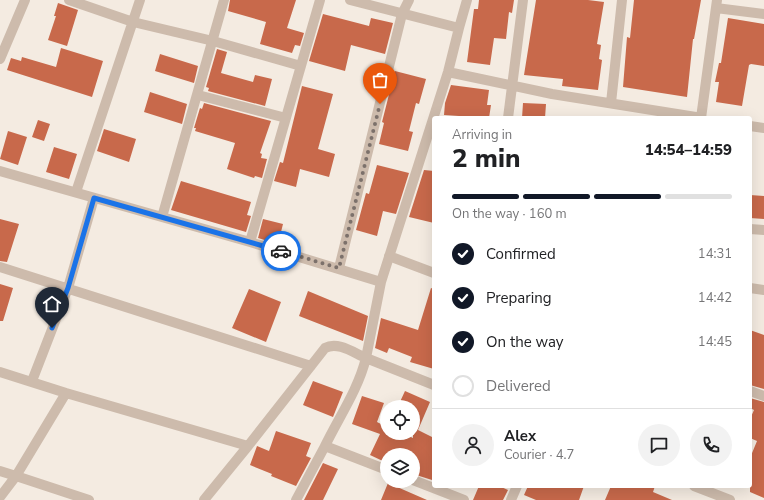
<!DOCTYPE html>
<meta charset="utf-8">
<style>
:root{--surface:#fff;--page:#f2f2f2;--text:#202124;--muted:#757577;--line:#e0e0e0;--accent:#111827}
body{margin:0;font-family:"Nunito Sans",sans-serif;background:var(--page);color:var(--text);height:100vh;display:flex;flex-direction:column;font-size:15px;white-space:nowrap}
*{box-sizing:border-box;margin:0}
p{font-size:13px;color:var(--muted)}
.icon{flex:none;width:22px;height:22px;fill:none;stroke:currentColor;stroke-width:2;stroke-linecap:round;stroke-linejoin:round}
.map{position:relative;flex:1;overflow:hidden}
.sheet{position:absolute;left:432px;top:116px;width:320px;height:372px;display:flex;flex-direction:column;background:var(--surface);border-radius:4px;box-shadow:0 4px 16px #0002}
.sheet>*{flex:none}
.fabs{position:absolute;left:380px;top:400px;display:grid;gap:8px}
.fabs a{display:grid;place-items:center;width:40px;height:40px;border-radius:50%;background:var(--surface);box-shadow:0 4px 16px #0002;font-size:20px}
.pin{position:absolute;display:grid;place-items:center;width:34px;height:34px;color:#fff;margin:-41px -17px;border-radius:50% 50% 50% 0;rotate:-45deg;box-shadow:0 0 4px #0007}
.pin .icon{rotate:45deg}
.courier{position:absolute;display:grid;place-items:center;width:40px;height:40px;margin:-20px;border:3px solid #1a73e8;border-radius:50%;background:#fff;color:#222;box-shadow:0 1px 5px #0007}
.head em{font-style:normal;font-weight:800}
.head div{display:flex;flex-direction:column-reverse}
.head{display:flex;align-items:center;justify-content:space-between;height:68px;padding:0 20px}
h1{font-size:26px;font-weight:800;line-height:30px}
.bar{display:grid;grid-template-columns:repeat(4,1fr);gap:6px 4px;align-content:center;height:48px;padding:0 20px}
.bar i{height:5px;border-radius:3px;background:var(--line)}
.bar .on{background:var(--accent)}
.bar p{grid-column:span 4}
.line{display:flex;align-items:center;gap:10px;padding:0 20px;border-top:1px solid var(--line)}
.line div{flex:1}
.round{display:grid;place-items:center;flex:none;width:42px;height:42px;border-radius:21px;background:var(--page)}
ol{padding:0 20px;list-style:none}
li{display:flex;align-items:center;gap:12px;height:44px}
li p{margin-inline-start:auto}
li .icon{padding:4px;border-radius:50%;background:var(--accent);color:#fff;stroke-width:4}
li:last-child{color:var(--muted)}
li i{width:22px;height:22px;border:2px solid var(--line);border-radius:50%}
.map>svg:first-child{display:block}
.building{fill:#c8694b}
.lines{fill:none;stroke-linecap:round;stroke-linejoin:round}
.minor{stroke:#cdbbac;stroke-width:10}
.done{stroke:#7c716b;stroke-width:4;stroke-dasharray:0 7.2}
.route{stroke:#1a73e8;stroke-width:5}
</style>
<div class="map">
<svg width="764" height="500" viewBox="0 0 764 500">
<rect width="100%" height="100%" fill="#f4ebe1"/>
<path class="building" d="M230 0H296L287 28 304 33 300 46 295 45 292 53 260 44 266 22 228 11Z
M479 0H514L512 13 509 12 506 39 494 38 490 65 467 62 474 9H478Z
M536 0H588L604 2 597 44 601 45 599 59 602 60 598 90 562 86 563 79 524 75Z
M634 0H701L694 39H693L687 97 623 87 627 37 630 38Z
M58 3 78 10 67 46 48 40 56 16H54Z
M323 14 369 26 371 18 393 23 385 54 351 45 345 71 309 61Z
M728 18 764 24V66L751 64 749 65 742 106 716 102 719 82H715L719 63H721Z
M61 48 103 61 92 97 7 70 11 58 21 61 22 57 56 67Z
M217 49 227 52 221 73 253 82 255 75 272 79 265 106 208 91 209 88 206 87Z
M160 54 198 66 194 83 155 71Z
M395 71 426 79 419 104 416 103 409 131 413 132 408 151 379 144 384 123 382 122Z
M451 85 489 90 487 105H491L489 118 444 115 445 103Z
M302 86 333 94 318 149 335 154 329 177 300 169 296 187 274 181 280 162 283 163Z
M150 92 187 104 182 124 144 112Z
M204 103 271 121 260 153 262 154 261 158 267 159 262 178 255 176 254 178 227 169 235 143 195 131 196 128H194L200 108 202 109Z
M523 103 546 104 545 118H522Z
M38 120 50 124 44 141 32 137Z
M104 129 136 139 129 162 97 151Z
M8 131 27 137 18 165 0 159Z
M54 147 77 154 69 179 46 172Z
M377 165 409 173 396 214 383 211 377 236 356 230 366 193 369 194Z
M424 170 434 171V223L409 217Z
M181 181 251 202 247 215 251 216 246 232 171 210Z
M750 195 764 196V219L750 218Z
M0 219 19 224 7 262 0 261Z
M263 219 283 224 278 244 258 238Z
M0 284 13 288 3 321H0Z
M431 288 434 289V369L410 362 412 357 389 348 387 353 375 348 381 318 418 330Z
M249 289 281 302 266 342 232 328Z
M308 291 368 316 363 341 299 316Z
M750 330 764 335V389L750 385Z
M313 381 343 392 333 417 303 405Z
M405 391 430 402 418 430 434 438V475L432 480 413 474V455H387V463L370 455 380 434 352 424 362 396 384 403 377 422 387 427V433H402L413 438V407H406L399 404Z
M750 398 764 402V498L750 492V458L757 441 750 438V419L754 410 750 408Z
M276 431 311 443 306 456 311 458 296 486 271 476 272 474 250 465 257 446 269 451Z
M323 463 338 469 323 500H304Z
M388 483 427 500H381Z
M479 486H499L508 490 503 500H473Z
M528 486H584L579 500H536L524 495Z
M611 486H655L653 492 672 500H605Z"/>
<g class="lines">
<path class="minor" d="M69 0 133 22 213 41 301 66
M716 8 764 14
M459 28 467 0
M0 59 25 0
M448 72 552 94 702 118
M198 95 286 118
M611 103 622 0
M508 118 523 0
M701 118 717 0
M750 126 764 128
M0 171 250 242 381 282
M76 192 140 0
M162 217 224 0
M750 229 764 230
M250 242 320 0
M389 256 434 273
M0 267 311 366
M339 268 402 14 409 0
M750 288 764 290
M0 372 66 393 248 446 204 500
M32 381 68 288 94 198
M750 391 764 396
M248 446 325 348C338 341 354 353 366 358L381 282 448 72 459 28 350 0
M387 470 325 446C339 417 358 390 366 358L434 385
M0 471 16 476 66 393
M413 480 464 500
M694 486 730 500
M0 497 16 476 89 500
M296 500 325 446
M511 500 517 486"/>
</g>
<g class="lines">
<path class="done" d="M281 251 339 268 380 104"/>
<path class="route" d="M52 328 68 288 94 198 281 251"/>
</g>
</svg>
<div class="fabs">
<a><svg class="icon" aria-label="locate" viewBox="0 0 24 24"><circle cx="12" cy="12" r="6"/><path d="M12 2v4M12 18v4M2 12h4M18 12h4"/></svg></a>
<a><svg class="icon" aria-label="layers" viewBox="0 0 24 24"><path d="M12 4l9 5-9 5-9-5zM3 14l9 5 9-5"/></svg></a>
</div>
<div class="pin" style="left:380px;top:104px;background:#ea580c"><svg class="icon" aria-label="bag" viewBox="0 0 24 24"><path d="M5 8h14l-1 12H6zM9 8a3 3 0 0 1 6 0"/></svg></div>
<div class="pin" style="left:52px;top:328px;background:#1f2937"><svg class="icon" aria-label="home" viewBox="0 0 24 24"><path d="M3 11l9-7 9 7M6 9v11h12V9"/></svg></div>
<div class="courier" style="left:281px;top:251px"><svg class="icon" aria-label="car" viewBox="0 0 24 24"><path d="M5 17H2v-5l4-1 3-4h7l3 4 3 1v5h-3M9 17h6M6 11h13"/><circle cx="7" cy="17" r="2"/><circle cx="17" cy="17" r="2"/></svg></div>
<section class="sheet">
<div class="head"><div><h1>2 min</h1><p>Arriving in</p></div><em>14:54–14:59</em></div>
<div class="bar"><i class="on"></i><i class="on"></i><i class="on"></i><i></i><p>On the way · 160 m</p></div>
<ol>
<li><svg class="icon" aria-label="check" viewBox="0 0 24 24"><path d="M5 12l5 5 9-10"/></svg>Confirmed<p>14:31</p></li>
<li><svg class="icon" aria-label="check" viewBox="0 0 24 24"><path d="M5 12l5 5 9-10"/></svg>Preparing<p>14:42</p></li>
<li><svg class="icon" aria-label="check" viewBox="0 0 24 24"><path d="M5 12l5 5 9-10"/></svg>On the way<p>14:45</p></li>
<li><i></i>Delivered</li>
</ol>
<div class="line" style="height:72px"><a class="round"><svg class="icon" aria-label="person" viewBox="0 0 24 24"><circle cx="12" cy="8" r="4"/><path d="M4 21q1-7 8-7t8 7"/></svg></a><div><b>Alex</b><p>Courier · 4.7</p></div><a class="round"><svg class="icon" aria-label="chat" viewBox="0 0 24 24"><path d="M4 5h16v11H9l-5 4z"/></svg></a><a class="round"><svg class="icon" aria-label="phone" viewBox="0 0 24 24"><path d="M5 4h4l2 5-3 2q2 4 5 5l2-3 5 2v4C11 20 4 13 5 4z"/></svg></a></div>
</section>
</div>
